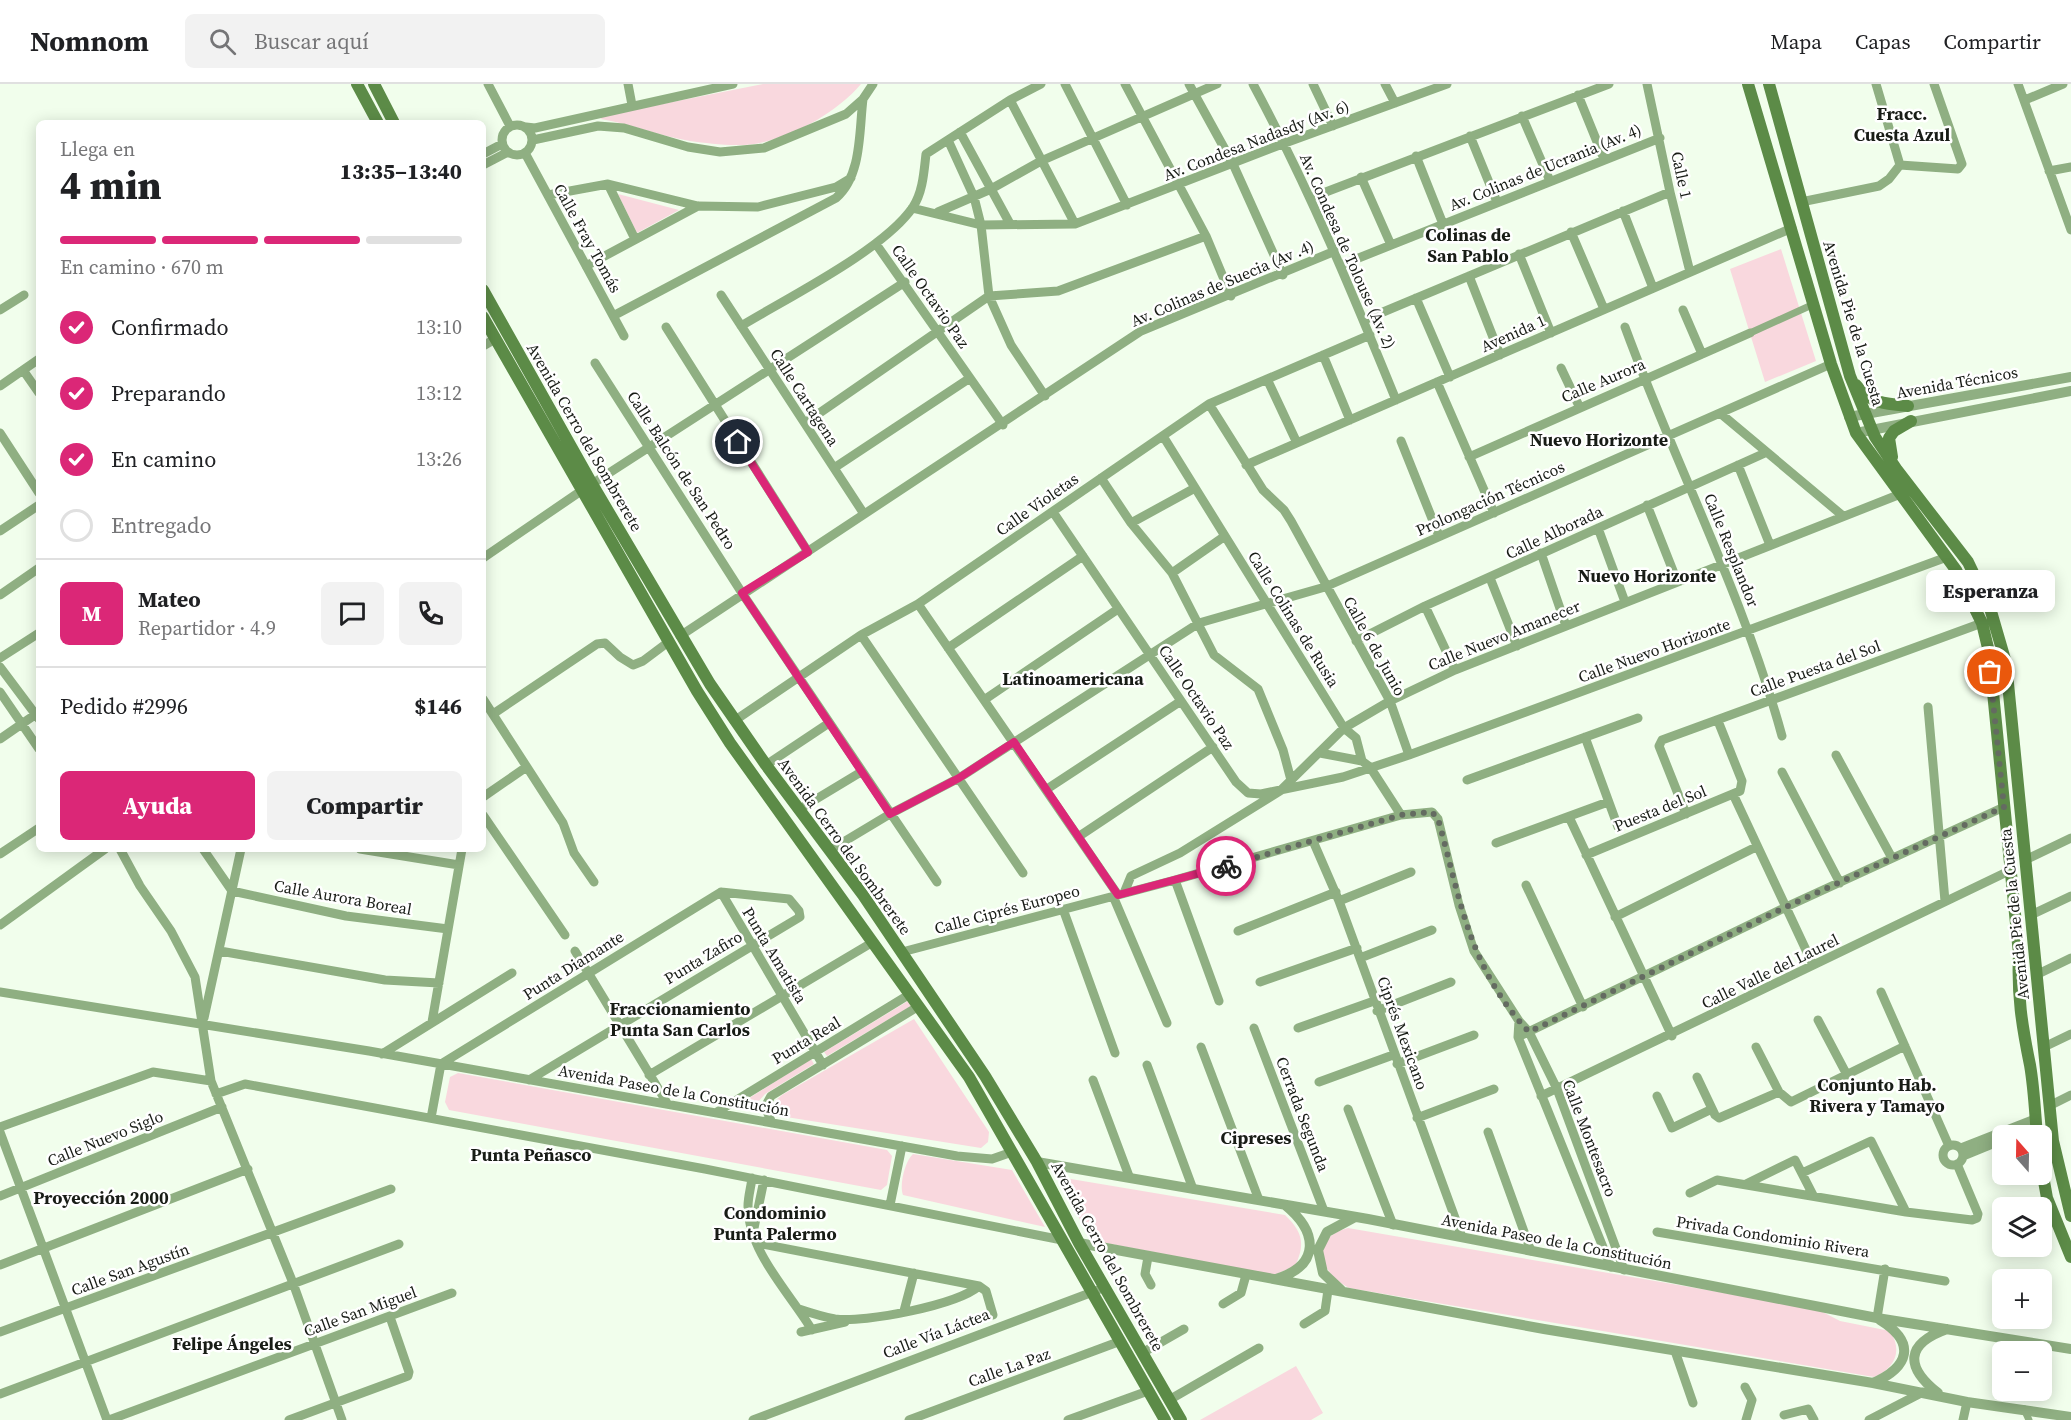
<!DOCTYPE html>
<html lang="es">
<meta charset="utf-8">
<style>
:root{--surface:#fff;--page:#f2f2f2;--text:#202124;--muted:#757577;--line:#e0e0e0;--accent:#db2777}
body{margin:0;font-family:"Source Serif 4",serif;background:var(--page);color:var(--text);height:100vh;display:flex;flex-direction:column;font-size:22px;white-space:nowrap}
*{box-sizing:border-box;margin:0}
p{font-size:20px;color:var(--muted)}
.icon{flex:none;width:33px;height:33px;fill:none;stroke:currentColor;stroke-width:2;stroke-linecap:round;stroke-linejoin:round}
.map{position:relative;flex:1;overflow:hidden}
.details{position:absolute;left:36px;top:36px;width:450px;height:732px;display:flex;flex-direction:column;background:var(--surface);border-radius:9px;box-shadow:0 3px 15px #0003}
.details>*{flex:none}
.needle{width:39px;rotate:340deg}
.buttons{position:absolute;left:1992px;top:1041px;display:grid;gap:12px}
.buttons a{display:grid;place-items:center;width:60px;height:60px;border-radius:9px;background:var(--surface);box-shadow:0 3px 15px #0003;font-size:30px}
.pin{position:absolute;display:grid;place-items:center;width:51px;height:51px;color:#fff;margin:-26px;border:3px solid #fff;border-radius:50%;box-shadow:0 2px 6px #0007}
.courier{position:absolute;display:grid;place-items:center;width:60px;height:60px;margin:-30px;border:4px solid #db2777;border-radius:50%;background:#fff;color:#222;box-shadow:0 2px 8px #0007}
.bubble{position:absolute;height:42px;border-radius:9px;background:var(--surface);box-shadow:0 3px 15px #0003;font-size:20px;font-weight:800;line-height:42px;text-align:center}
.summary em{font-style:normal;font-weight:800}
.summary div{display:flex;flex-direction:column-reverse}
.summary{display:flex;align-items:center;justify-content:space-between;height:102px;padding:0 24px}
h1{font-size:39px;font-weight:800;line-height:45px}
.bar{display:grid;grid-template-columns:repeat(4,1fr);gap:9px 6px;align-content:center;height:72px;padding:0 24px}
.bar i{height:8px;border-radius:4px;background:var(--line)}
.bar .active{background:var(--accent)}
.bar p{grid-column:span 4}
.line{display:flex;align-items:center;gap:15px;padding:0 24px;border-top:2px solid var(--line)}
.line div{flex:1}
.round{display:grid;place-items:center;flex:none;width:63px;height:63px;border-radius:9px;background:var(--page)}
ol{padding:0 24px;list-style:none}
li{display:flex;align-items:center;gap:18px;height:66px}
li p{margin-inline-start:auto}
li .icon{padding:6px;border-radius:50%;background:var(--accent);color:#fff;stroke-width:4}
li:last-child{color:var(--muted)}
li i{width:33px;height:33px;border:3px solid var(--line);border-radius:50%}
.action{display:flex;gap:12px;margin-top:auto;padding:12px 24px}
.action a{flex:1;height:69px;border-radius:9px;background:var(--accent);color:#fff;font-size:24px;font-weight:800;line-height:69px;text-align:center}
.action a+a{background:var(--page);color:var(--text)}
header{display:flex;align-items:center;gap:36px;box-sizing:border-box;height:84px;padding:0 30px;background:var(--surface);border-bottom:2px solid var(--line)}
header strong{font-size:28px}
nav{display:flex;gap:33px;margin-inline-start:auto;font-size:21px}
.search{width:420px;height:54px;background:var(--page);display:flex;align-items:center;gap:15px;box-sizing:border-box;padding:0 21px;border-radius:9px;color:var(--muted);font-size:22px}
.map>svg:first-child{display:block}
.green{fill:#f9d8de}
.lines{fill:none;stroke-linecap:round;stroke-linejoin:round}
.pedestrian{stroke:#8faf82;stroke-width:7}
.minor{stroke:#8faf82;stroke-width:9}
.tertiary{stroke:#8faf82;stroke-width:10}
.secondary{stroke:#5c8b47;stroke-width:12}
.done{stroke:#646b61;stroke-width:6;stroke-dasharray:0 10.8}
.route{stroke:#db2777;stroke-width:8}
.labels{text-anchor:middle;stroke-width:5;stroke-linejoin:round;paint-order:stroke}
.street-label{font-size:16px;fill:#181c16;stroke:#fff}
.neighbourhood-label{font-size:18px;font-weight:bold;fill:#181c16;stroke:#fff}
</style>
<header>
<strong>Nomnom</strong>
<div class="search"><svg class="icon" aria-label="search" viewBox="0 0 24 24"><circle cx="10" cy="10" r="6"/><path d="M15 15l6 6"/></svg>Buscar aquí</div>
<nav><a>Mapa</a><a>Capas</a><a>Compartir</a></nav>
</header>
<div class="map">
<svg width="2071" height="1336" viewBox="0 0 2071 1336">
<rect width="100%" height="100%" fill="#f1feec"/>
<path class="green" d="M763 0H861C837 28 799 49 764 58 742 64 712 60 690 57 660 52 631 40 601 35L602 32Z
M618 110 679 126 637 149Z
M1781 165 1816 277 1765 298 1730 185Z
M908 917 911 922 827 972 824 968Z
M914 935 989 1048 988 1058 981 1064 780 1032 775 1026V1017L782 1011Z
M811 975 814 980 765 1010 757 1019 759 1028 735 1023Z
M458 989 887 1066 892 1072 887 1101 881 1106 449 1026 445 1018 450 993Z
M913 1070 1012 1086 1045 1143 903 1111C899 1101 905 1077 913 1070Z
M1059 1093 1285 1131C1302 1147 1306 1160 1295 1182L1274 1191 1090 1156Z
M1348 1144 1817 1225 1840 1237 1890 1247C1903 1267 1895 1284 1874 1293L1349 1204C1319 1188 1308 1155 1348 1144Z
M1296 1282 1323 1329 1311 1336H1200Z"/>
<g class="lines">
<path class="pedestrian" d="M1750 249 1814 220
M2024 1325 2029 1336"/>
<path class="minor" d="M488 0 510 42
M628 0 632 21
M1065 0 1127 121
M1125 0 1206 152 1231 212
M1189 0 1233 80 1283 191
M1253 0C1308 102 1352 208 1396 316
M1313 0 1333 42
M1385 0 1395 19
M1647 0 1670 108 1690 188
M1876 0 1900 81
M2018 0 2071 146
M1578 11 1604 75
M1010 16 1075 140
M2025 16 2063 0
M1522 32 1550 97
M502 56a15 15 0 1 1 30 0a15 15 0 1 1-30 0Z
M526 43 535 44 733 0
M960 48 1009 138
M1470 52 1497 118
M533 56 598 42 624 44 688 63 720 68 764 64 846 30 863 15 873 0
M948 56 974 113 981 141 989 212 1011 261 1045 312
M525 69 624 252
M483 70 502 60
M1416 72 1443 140
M483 81 508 68
M1900 81 1958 85 1962 80 1934 0
M2049 87 2071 83
M1361 93 1391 161
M608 100 635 155
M548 111 608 100 698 122 758 123 836 103 851 94
M1310 114 1609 0
M1801 118 1879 102 1889 95 1900 81
M912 124 981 141 1075 140 1285 59 1447 0
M1623 127 1653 204
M938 128 991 105 1041 77 1217 0
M1571 148 1604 225
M876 160 1003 341
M1519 170 1551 249
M1341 181 1660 54
M586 182 698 122
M1469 192 1500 271
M721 211 864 430
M1416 214 1450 293
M0 226 24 211
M1683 226 1702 270
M613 232 836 114C862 92 859 47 863 15
M1364 236 1670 108
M741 242C787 214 884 166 913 123 923 108 924 87 926 70L1010 16 1041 0
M666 243 808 468
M1625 243C1675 380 1743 510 1782 652
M483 262 495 255
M1323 271 1350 336
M595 279 742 509 937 798
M1561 284 1579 322
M23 286 39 309
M1267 295 1297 359
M1437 298 1494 429
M0 302 39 275
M1209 320 1263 406 1284 426 1291 437 1390 617 1409 671
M1720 329 1843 432
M805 339 989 212 1058 207 1206 152
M0 349 39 409
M1163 352 1344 644 1356 654 1362 677 1370 683 1401 731
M1401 357 1439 452
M1469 373 1750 249
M1246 381 1792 144
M1738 381 1770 461
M834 384 970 294
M1101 394 1131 439 1172 489 1214 571 1258 605 1283 666 1291 696
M592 400 905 198
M1647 421 1677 497
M1053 428 1236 698 1248 709 1261 710 1343 693 1409 671 1947 473
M1131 439 1195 404
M1598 444 1625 518
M0 447 39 421
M1541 469 1566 542
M483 474 581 407
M1172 489 1225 452
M1490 494 1517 562
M0 511 39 484
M918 520 1118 811
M1425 522 1455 586
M861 551 1023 789
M680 552 1141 247 1335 167
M1356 557 1425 522 1765 369
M948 564 1083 472
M0 574 39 549
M0 583 39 635
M0 608 39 665
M483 615 563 739 574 769 594 798
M984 616 1118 525
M1928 623 1945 817
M493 630 597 560 605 559 620 573 633 581 643 577 667 559
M734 637 861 551 918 520 1209 320 1370 251
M1585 653 1618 743
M0 655 39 628
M1320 669 1362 677
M1836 671 1892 774
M766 681 829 639
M1782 688 1840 799
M1467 696 1638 634
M1047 705 1181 617
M1733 710 1813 881
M483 713 525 684
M798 726 861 688
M1686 730 1659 662 1662 656 1982 539
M483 731 565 851
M1569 733 1672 952
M1078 753 1213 663
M1313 757 1339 817 1462 1153
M1496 759 1608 718
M120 765 140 802 171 847 195 893 211 997 293 1199 342 1336
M203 765 232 807 346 832 448 845
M360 765 459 781
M830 766 890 730 959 694 1199 539 1325 503 1831 280
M0 770 39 744
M1586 771 1740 707 1742 697 1718 637
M2025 776 2071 754
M1175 796 1219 917
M1526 801 1583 923
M721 808 823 981
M1124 809 1131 792 1180 769 1280 707 1344 644 1390 617 1455 586 1898 411
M1113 812 1167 939
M1339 817 1411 788
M1063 825 1115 969
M2031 831 2071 812
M1615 833 1756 763
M0 841 105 765
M1238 847 1336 808
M220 867 385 896 439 899
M575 867 667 1019
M902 868 1175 796 1401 731 1432 728 1438 735 1459 821 1474 867 1519 937 1529 948 1557 1005 1624 1186
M1360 874 1432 846
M2036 891 2071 874
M1260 898 1357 864
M0 908 369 967 957 1072 992 1075 1012 1068
M1881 908 1949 1062
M1377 927 1451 898
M204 934 241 765
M1818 936 1847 991
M1519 937 1518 953 1611 1183
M432 938 462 765
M1254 944 1324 1127
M1298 944 1374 917
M1518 953 1786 823 2004 723
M1201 963 1259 1116
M1756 963 1779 1008 1791 1018 1905 962
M2044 963 2071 950
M382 970 512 889
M1397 980 1474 951
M1147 981 1193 1105
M649 991 873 858
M1697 993 1715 1031 1719 1034 1779 1008
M529 996 800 833 799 827 789 815 721 808
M1093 996 1129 1092
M1319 998 1393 971
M216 1010 245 1000 705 1085 1062 1156
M1541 1012 2011 786
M1657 1012 1672 1044 1712 1025
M2049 1022 2071 1011
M1348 1025 1393 1141
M717 1028 910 910
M431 1034 441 980 721 808
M1417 1034 1494 1005
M772 1039 765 1023 771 1012 919 922
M0 1043 153 988 211 997
M0 1048 107 1336
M1488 1048 1531 1167
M2013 1052 2036 1042
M1943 1071a10 10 0 1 1 20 0a10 10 0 1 1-20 0Z
M1961 1064 2035 1035
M1963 1072 2002 1056
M1802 1089 1871 1057 1906 1128
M752 1094C751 1103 748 1113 748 1122 748 1168 790 1209 812 1246
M1746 1100 1795 1076 1813 1111
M1690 1109 1717 1096 1906 1128 1972 1136 1977 1134 1978 1130 1957 1080
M0 1112 222 1023
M890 1121 902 1062
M754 1144 764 1096
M1657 1148 1945 1197
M757 1159 979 1202 986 1207 993 1231
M1148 1173 1145 1190 1151 1201
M0 1181 248 1085
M1223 1220 1241 1209 1246 1191
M799 1225C811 1229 823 1233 835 1235 865 1239 957 1221 979 1202
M904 1227 914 1189
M1877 1234 1885 1185
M1304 1240 1325 1227 1328 1206
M0 1248 391 1105
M801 1248 845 1238
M1675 1267 1693 1319
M1142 1269 1184 1245
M1745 1303 1752 1316 1746 1336
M0 1310 399 1160
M1169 1316 1259 1264
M1784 1331 1808 1325 1814 1336
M109 1336 452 1209
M289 1336 408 1292 409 1288 390 1233
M753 1336 1098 1206
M909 1336 1118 1258
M1068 1336 1148 1307
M1869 1336 1923 1308
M1963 1336 1967 1318"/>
<path class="tertiary" d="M1849 333 2071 293
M1856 349 2071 307
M1037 1078 1368 1135 1877 1234 2071 1265
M1079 1159 1544 1245 1873 1299 1967 1318 2071 1333
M1276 1195C1321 1181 1318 1148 1285 1121
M1341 1206 1323 1189 1318 1166 1327 1148 1355 1133
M1873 1299C1909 1283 1917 1259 1880 1236
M1938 1309C1905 1283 1905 1260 1947 1245"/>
<path class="secondary" d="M357 0 378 39
M374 0 394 39
M1748 0 1831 280 1856 349 1956 486 1982 539 1989 568 2019 870C2017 911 2022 942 2030 981 2034 1004 2035 1028 2037 1052
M1769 0 1850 292 1875 353 1897 386 1968 478 1990 524 2006 579 2053 1057 2071 1132
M483 206 592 400 710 600 766 681 863 811 985 992 1037 1078 1079 1159 1181 1336
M483 233 697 607 730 659 969 993 1165 1336
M1856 301C1869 319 1886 320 1908 322
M1892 373 1889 354 1894 347 1911 337
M2042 1086 2047 1114 2071 1173"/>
</g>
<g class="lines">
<path class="done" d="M1226 782 1401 731 1432 728 1438 735C1461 816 1468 883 1529 948L1786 823 2004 723 1990 588"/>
<path class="route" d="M738 358 808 468 742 509 890 730 959 694 1014 658 1118 811 1226 782"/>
</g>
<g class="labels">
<g class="street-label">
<text transform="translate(1256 56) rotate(-21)" y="6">Av. Condesa Nadasdy (Av. 6)</text>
<text transform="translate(1545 83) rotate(-22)" y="6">Av. Colinas de Ucrania (Av. 4)</text>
<text transform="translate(1682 91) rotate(78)" y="6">Calle 1</text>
<text transform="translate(588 154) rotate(61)" y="6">Calle Fray Tomás</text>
<text transform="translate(1348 167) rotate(66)" y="6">Av. Condesa de Tolouse (Av. 2)</text>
<text transform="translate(1222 199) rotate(-23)" y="6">Av. Colinas de Suecia (Av .4)</text>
<text transform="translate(931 212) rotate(55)" y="6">Calle Octavio Paz</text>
<text transform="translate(1854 239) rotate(73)" y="6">Avenida Pie de la Cuesta</text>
<text transform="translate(1513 249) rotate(-24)" y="6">Avenida 1</text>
<text transform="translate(1603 296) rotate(-23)" y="6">Calle Aurora</text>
<text transform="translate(1957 298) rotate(-10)" y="6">Avenida Técnicos</text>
<text transform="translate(805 313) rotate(57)" y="6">Calle Cartagena</text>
<text transform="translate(585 353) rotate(60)" y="6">Avenida Cerro del Sombrerete</text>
<text transform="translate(682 386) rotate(57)" y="6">Calle Balcón de San Pedro</text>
<text transform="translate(1490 414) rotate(-24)" y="6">Prolongación Técnicos</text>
<text transform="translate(1037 420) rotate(-35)" y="6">Calle Violetas</text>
<text transform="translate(1554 448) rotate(-25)" y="6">Calle Alborada</text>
<text transform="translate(1732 466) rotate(68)" y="6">Calle Resplandor</text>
<text transform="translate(1294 535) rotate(58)" y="6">Calle Colinas de Rusia</text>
<text transform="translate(1504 551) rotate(-22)" y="6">Calle Nuevo Amanecer</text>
<text transform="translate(1375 562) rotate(61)" y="6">Calle 6 de Junio</text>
<text transform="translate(1654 566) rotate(-20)" y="6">Calle Nuevo Horizonte</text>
<text transform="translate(1815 584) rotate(-20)" y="6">Calle Puesta del Sol</text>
<text transform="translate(1197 613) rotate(56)" y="6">Calle Octavio Paz</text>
<text transform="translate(1660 724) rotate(-22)" y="6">Puesta del Sol</text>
<text transform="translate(845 762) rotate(54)" y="6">Avenida Cerro del Sombrerete</text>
<text transform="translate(343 813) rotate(10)" y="6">Calle Aurora Boreal</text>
<text transform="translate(1007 825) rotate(-15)" y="6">Calle Ciprés Europeo</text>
<text transform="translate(2014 830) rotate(-96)" y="6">Avenida Pie de la Cuesta</text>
<text transform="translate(775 871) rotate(59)" y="6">Punta Amatista</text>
<text transform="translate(703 873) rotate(-31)" y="6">Punta Zafiro</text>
<text transform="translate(573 881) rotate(-32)" y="6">Punta Diamante</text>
<text transform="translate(1770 887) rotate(-26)" y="6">Calle Valle del Laurel</text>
<text transform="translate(1403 949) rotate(70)" y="6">Ciprés Mexicano</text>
<text transform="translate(806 956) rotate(-31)" y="6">Punta Real</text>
<text transform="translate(674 1006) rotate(10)" y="6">Avenida Paseo de la Constitución</text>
<text transform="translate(1303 1030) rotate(69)" y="6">Cerrada Segunda</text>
<text transform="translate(105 1054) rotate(-22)" y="6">Calle Nuevo Siglo</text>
<text transform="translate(1590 1054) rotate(69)" y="6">Calle Montesacro</text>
<text transform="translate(1773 1152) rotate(9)" y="6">Privada Condominio Rivera</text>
<text transform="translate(1557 1157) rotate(11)" y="6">Avenida Paseo de la Constitución</text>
<text transform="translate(1108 1172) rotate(61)" y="6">Avenida Cerro del Sombrerete</text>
<text transform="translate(130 1185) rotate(-20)" y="6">Calle San Agustín</text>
<text transform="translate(360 1227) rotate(-20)" y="6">Calle San Miguel</text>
<text transform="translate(936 1249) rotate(-21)" y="6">Calle Vía Láctea</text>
<text transform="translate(1009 1283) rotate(-20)" y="6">Calle La Paz</text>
</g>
<g class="neighbourhood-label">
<text x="1902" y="36">Fracc.<tspan x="1902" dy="21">Cuesta Azul</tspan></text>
<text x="1468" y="157">Colinas de<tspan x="1468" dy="21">San Pablo</tspan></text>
<text x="1599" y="362">Nuevo Horizonte</text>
<text x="1647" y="498">Nuevo Horizonte</text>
<text x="1073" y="601">Latinoamericana</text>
<text x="680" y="931">Fraccionamiento<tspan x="680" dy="21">Punta San Carlos</tspan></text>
<text x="1877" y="1007">Conjunto Hab.<tspan x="1877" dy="21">Rivera y Tamayo</tspan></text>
<text x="1256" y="1060">Cipreses</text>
<text x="531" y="1077">Punta Peñasco</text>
<text x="101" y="1120">Proyección 2000</text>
<text x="775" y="1135">Condominio<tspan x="775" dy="21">Punta Palermo</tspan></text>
<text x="232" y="1266">Felipe Ángeles</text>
</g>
</g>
</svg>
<div class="buttons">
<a><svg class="needle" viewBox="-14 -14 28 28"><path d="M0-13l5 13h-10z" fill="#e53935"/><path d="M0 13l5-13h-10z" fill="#757577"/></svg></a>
<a><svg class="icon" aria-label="layers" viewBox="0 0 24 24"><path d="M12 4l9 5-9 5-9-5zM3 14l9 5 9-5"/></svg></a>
<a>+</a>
<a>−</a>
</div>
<div class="pin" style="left:1990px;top:588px;background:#ea580c"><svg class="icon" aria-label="bag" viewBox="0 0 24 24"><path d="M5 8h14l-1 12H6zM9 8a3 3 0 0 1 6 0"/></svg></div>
<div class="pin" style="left:738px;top:358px;background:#1f2937"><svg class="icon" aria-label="home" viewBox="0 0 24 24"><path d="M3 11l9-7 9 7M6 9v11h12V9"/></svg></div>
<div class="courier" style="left:1226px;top:782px"><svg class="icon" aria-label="bike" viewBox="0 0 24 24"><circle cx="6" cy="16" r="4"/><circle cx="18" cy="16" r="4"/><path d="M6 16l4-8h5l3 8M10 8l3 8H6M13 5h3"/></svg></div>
<div class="bubble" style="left:1926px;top:486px;width:129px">Esperanza</div>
<section class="details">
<div class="summary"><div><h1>4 min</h1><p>Llega en</p></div><em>13:35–13:40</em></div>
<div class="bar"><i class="active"></i><i class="active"></i><i class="active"></i><i></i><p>En camino · 670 m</p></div>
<ol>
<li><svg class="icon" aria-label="check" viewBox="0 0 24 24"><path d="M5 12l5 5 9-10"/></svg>Confirmado<p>13:10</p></li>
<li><svg class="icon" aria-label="check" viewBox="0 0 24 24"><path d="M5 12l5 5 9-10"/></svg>Preparando<p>13:12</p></li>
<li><svg class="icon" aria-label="check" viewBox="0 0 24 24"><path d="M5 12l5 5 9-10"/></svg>En camino<p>13:26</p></li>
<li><i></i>Entregado</li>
</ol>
<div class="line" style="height:108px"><b class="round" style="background:var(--accent);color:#fff">M</b><div><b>Mateo</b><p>Repartidor · 4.9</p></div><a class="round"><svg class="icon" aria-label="chat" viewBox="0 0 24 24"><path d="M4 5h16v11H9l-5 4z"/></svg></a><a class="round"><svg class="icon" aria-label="phone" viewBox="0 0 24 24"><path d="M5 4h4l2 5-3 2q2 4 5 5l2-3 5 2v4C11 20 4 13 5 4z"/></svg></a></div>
<div class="line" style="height:78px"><div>Pedido #2996</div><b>$146</b></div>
<div class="action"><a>Ayuda</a><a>Compartir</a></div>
</section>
</div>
